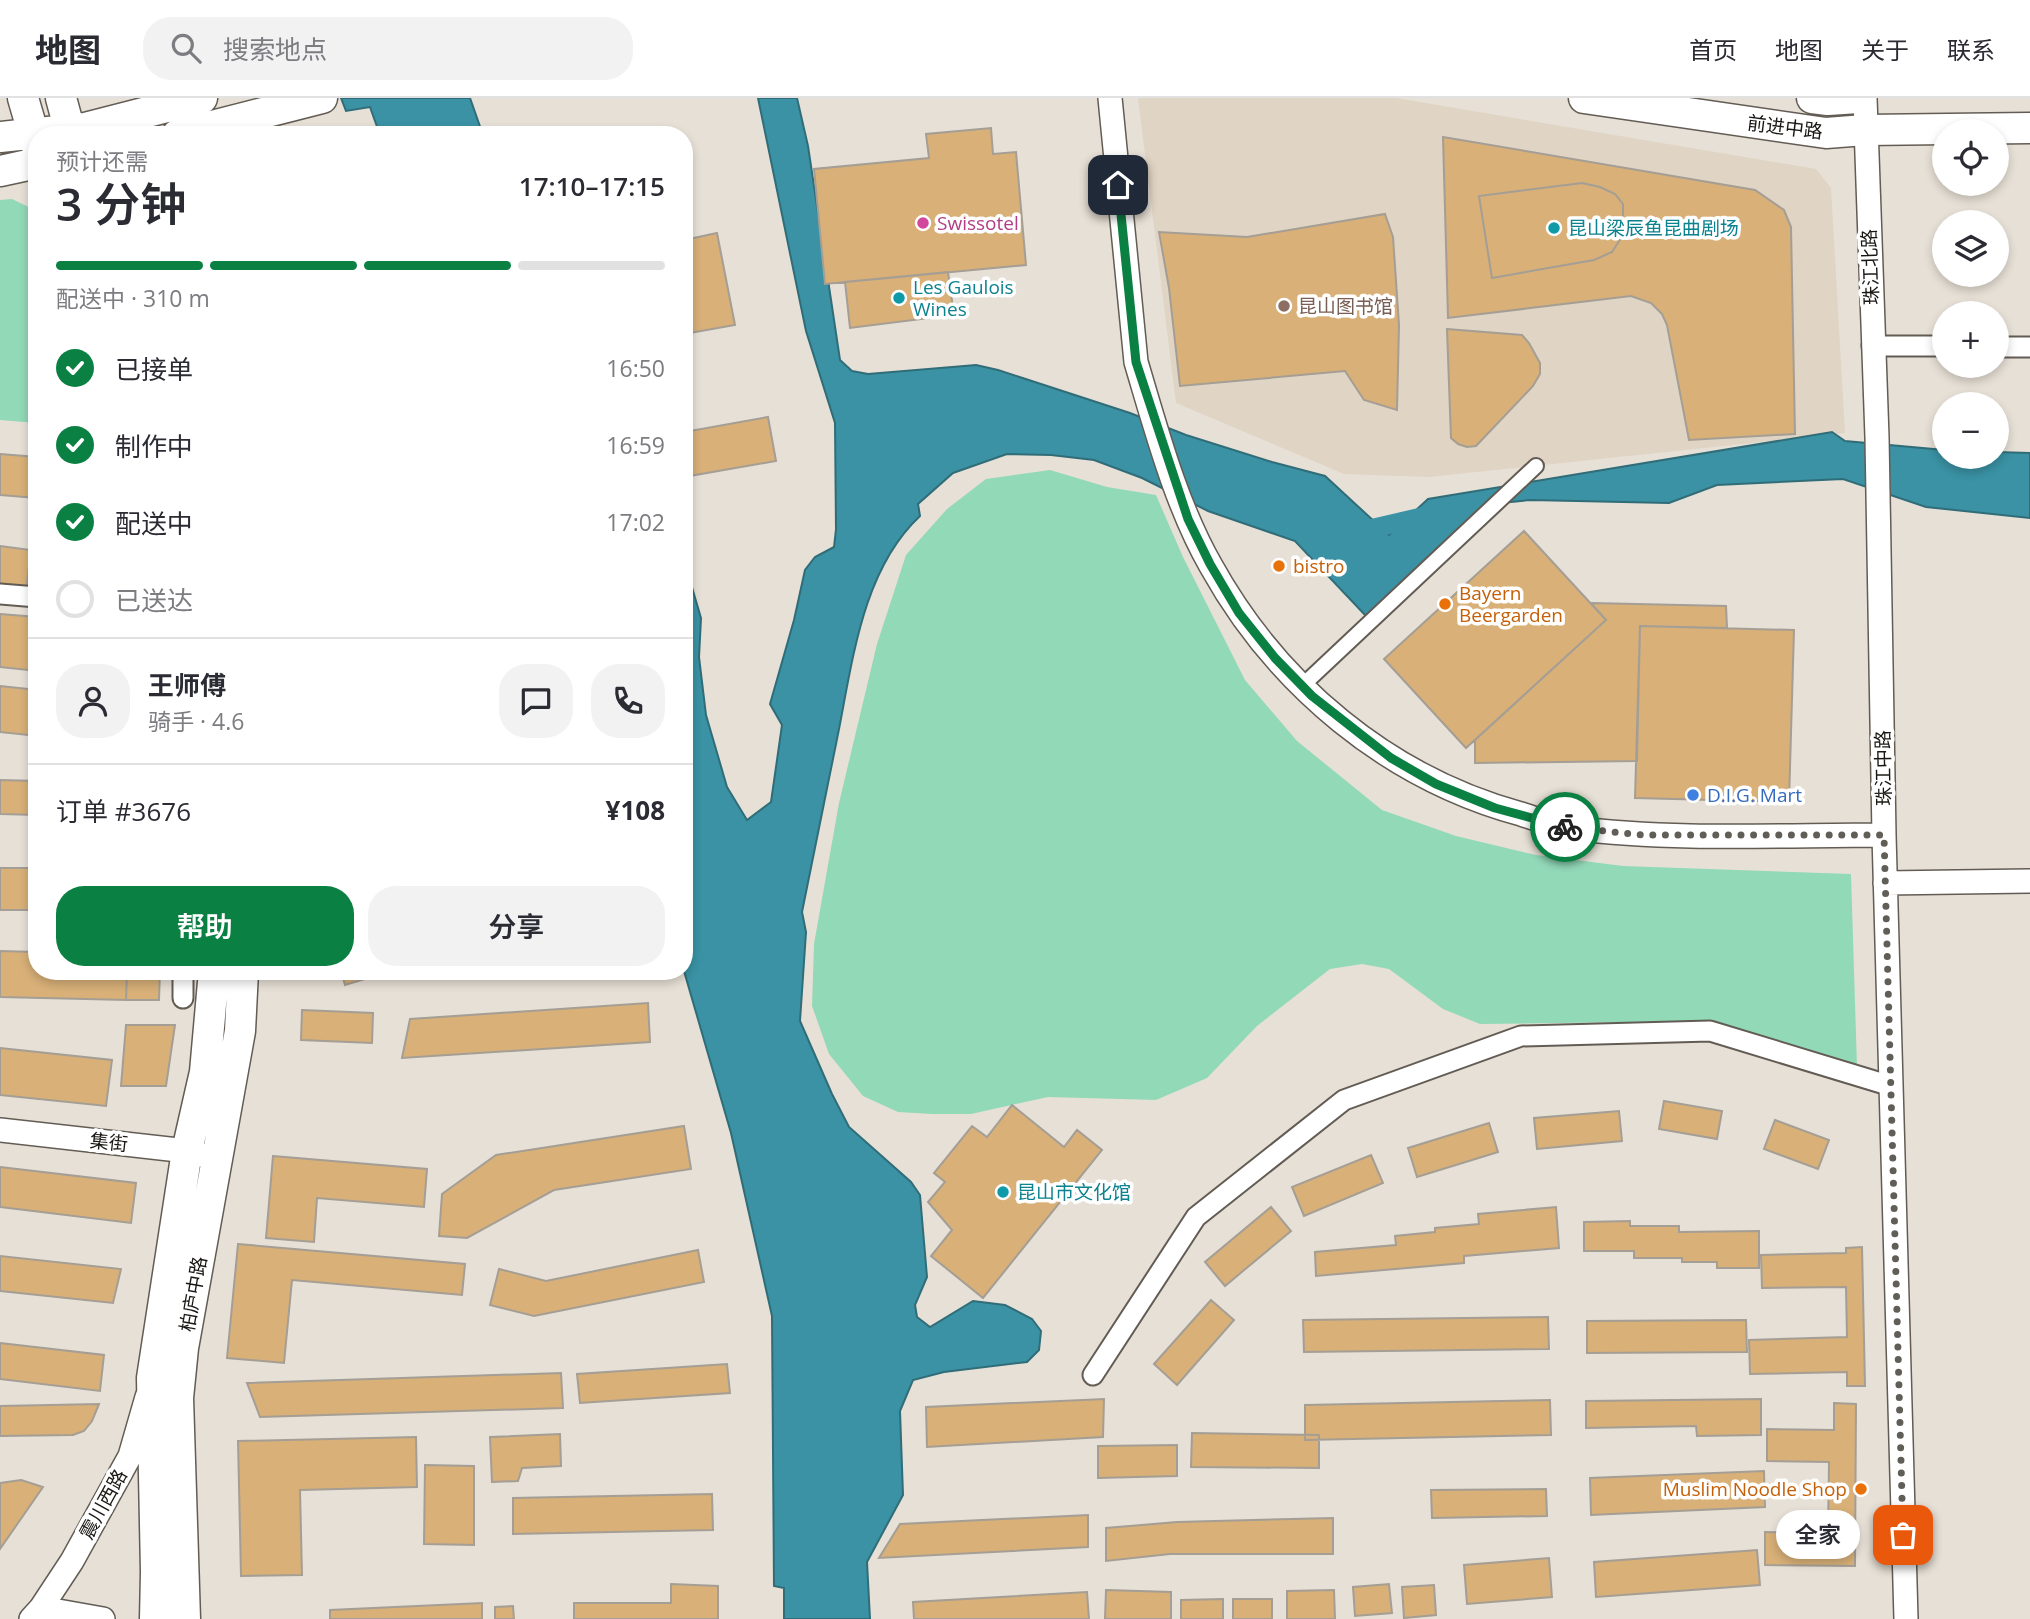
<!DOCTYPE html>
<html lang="zh">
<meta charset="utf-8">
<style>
:root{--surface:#fff;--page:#f2f2f3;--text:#2b2b33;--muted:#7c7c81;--line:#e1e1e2;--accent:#0b8043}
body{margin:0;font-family:"Open Sans","Noto Sans SC",sans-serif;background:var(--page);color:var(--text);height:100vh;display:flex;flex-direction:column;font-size:26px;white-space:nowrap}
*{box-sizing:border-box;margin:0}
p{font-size:23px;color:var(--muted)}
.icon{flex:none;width:38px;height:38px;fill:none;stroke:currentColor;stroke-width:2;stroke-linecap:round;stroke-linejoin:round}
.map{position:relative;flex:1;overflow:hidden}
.panel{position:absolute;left:28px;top:28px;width:665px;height:854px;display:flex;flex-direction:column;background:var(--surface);border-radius:28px;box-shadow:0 4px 10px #0003}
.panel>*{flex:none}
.fabs{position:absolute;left:1932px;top:21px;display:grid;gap:14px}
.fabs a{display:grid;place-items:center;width:77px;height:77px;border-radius:50%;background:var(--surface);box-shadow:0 4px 10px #0003;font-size:35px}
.pin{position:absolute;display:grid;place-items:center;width:60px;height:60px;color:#fff;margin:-30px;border-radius:14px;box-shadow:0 4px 10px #0006}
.courier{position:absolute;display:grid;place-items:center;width:70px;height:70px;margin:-35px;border:5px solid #0b8043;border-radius:50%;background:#fff;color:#222;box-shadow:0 2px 9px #0007}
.bubble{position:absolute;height:49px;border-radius:24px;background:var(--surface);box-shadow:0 4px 10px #0003;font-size:23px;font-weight:600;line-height:49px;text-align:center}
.head em{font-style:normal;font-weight:600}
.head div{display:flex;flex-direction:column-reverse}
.head{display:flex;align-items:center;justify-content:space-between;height:119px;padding:0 28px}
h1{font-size:46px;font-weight:600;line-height:52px}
.bar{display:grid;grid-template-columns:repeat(4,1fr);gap:10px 7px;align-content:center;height:84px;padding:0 28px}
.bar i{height:9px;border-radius:5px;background:var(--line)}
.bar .selected{background:var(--accent)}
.bar p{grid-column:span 4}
.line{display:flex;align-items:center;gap:18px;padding:0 28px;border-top:2px solid var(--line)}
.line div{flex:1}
.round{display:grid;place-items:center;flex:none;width:74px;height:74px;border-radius:28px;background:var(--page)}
ol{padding:0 28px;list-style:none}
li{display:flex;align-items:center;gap:21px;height:77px}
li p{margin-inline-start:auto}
li .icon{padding:7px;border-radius:50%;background:var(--accent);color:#fff;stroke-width:4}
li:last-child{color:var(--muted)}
li i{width:38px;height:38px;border:4px solid var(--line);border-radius:50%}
.action{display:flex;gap:14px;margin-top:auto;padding:14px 28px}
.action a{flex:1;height:80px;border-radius:28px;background:var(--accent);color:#fff;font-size:28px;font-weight:600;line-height:80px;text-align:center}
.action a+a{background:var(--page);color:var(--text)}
header{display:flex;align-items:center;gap:42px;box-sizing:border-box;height:98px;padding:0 35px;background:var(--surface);border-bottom:2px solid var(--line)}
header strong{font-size:33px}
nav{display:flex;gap:38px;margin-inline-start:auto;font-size:24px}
.search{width:490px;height:63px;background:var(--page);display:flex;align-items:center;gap:18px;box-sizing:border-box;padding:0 24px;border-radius:28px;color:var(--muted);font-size:26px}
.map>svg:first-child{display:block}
.built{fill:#e0d4c4}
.green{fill:#92d9b8}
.water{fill:#3a92a4;stroke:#306d78;stroke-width:2}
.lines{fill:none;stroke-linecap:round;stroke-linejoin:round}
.canal{stroke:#3a92a4;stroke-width:19}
.building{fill:#d8b078;stroke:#a49e95;stroke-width:2}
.pedestrian-casing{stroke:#625c54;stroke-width:18}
.minor-casing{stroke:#625c54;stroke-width:23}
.tertiary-casing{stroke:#625c54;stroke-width:26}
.primary-casing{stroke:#625c54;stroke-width:33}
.pedestrian{stroke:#fff;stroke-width:14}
.minor{stroke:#fff;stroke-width:19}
.tertiary{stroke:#fff;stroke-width:23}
.primary{stroke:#fff;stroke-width:30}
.done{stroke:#615d57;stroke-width:7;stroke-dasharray:0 12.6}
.route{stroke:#0b8043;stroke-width:9}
.hotel-dot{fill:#d1479c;stroke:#fff;stroke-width:2.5}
.culture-dot{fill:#0f9aa8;stroke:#fff;stroke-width:2.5}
.education-dot{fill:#8d6e63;stroke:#fff;stroke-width:2.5}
.food-dot{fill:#e8710a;stroke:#fff;stroke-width:2.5}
.shop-dot{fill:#3f7fe0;stroke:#fff;stroke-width:2.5}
.labels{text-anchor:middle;stroke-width:7;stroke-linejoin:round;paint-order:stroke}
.street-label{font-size:19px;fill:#191713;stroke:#fff}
.hotel-label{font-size:19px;fill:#b23c85;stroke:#fff;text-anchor:start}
.culture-label{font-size:19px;fill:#0d838f;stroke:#fff;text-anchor:start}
.education-label{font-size:19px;fill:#785e54;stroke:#fff;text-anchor:start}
.food-label{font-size:19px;fill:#c56008;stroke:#fff;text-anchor:start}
.shop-label{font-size:19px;fill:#366cbe;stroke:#fff;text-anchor:start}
</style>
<header>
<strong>地图</strong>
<div class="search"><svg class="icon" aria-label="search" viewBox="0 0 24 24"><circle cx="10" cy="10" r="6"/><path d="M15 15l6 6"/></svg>搜索地点</div>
<nav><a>首页</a><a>地图</a><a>关于</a><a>联系</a></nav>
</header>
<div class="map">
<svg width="2030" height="1521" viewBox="0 0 2030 1521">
<rect width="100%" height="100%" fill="#e7e0d6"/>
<path class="built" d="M1138 0H1396L1816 71 1831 90 1845 335 1429 379 1344 376 1176 305Z"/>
<path class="green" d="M12 101 37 113V325L0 322V102Z
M1050 372 1107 389 1156 397 1183 459 1245 582 1297 643 1382 712 1456 738 1536 757 1623 768 1851 776 1857 969 1704 923 1480 926 1443 911 1389 871 1362 866 1330 871 1257 928 1207 980 1156 1002 1048 999 971 1016H932L898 1014 863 998 829 956 812 908 814 846 839 705 877 546 906 457 947 411 986 381Z"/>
<path class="water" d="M341 0H470L483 37H380L370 9 346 13Z
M758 0H797L808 48 840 262 852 273 868 276 976 267 998 272 1130 315 1186 337 1272 364 1325 378 1389 437 1428 401 1832 334 1845 343 1944 352V359H1997V354L2030 355V420L1926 409 1843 381 1717 387 1669 405 1530 402 1491 406 1367 519 1295 443 1208 413 1142 380 1094 362 1051 357 1007 356 953 375 918 406 920 418C860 474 852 570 836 646 825 702 813 758 802 814L806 834 800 923 832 996 849 1029 911 1084 920 1097 927 1179 915 1207 917 1219 930 1229 973 1203 1005 1207 1032 1221 1041 1233 1039 1252 1027 1264 944 1274 913 1282 900 1313 903 1397 867 1464 870 1521H784V1490L774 1488 772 1218 731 1035 684 873V462L701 520 699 559 706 617 727 689 747 722 771 704 782 627 770 606 794 522 805 472 815 459 834 449 836 431 835 325 806 233Z"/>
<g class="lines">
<path class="canal" d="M1357 434 1430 417"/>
</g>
<path class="building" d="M991 30 993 56 1016 54 1026 167 825 186 814 71 929 60 926 36Z
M1443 39 1755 92 1784 112 1791 129 1795 336 1689 342 1667 227 1662 216 1651 205 1631 198 1448 220Z
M1582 85 1600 89 1615 96 1623 106V137L1612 154 1594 162 1492 180 1479 98Z
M1385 116 1393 139 1399 227 1397 312 1364 302 1345 273 1180 288 1169 190 1159 134 1247 139Z
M717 135 735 227 684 236V142Z
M948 174 954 217 850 230 845 184Z
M1447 231 1522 237 1529 245 1540 265V276L1533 288 1476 348 1467 349 1458 346 1451 340Z
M768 319 776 363 684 379V334Z
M0 356 37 359 36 400 0 397Z
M1524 433 1606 522 1466 650 1384 561Z
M0 448 31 452 26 493 0 490Z
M1591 505 1726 508 1727 530 1640 528 1637 663 1475 665V642L1606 522Z
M0 516 37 519V573L0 569Z
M1640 528 1794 532 1789 704 1635 700Z
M0 588 37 592V638L0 634Z
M0 682 37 683V717L0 716Z
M0 770H37V812H0Z
M0 853 37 854V873H127L126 902 0 899Z
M127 873H160L159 902H126Z
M341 873H391L345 887Z
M648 905 650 944 402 960 410 921Z
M302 912 373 915 372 945 301 942Z
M126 927H175L166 988H121Z
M0 950 112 962 106 1008 0 997Z
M1664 1003 1722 1013 1717 1041 1659 1031Z
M1012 1007 1064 1049 1077 1032 1102 1052 983 1200 931 1158 952 1132 928 1104 945 1084 934 1075 972 1028 987 1039Z
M1619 1013 1622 1043 1537 1051 1534 1020Z
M1775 1022 1829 1042 1818 1071 1764 1051Z
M1489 1025 1498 1054 1417 1079 1408 1050Z
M684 1028 691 1071 554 1092 467 1140 439 1138 442 1096 496 1057Z
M1371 1057 1383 1085 1304 1118 1292 1089Z
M273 1058 427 1071 424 1109 317 1100 314 1144 266 1140Z
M0 1069 136 1085 131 1125 0 1109Z
M1271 1109 1291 1133 1225 1188 1205 1164Z
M1556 1109 1559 1150 1464 1158V1165L1316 1178 1315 1154 1396 1147 1395 1138 1435 1134V1130L1479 1126 1478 1116Z
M1630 1123V1128H1679V1134L1759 1133V1170H1717V1164H1682V1160H1634V1153H1584V1124Z
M238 1146 465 1166 462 1197 292 1182 284 1265 227 1260Z
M1862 1149 1865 1288H1847V1274L1750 1276 1749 1242 1847 1239 1846 1189 1762 1190 1761 1157 1846 1155V1150Z
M698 1152 704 1184 534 1218 490 1207 499 1171 546 1183Z
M0 1158 121 1171 113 1205 0 1193Z
M1211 1202 1234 1222 1177 1287 1154 1266Z
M1548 1219 1549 1251 1304 1254 1303 1222Z
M1746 1222 1747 1254 1587 1255V1223Z
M0 1245 104 1257 100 1293 0 1281Z
M727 1266 730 1295 580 1305 577 1276Z
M561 1275 563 1310 260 1319 247 1285Z
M1104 1301 1103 1339 927 1349 926 1309Z
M1761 1301V1337L1697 1338 1696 1328 1586 1330V1303Z
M1550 1302 1551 1337 1305 1342V1307Z
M1834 1305 1856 1306 1855 1468 1765 1467V1434L1828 1435 1829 1364 1767 1363V1331L1834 1332Z
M99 1306 92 1323 84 1333 73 1337 0 1338V1308Z
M1192 1335 1319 1337V1370L1191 1369Z
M560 1336 561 1368 522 1370 518 1383 492 1384 490 1339Z
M416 1339 417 1389 300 1392 302 1477 241 1478 238 1343Z
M1177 1347V1378L1098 1380V1348Z
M425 1367 474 1368V1447L424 1446Z
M1764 1373 1765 1409 1591 1417 1590 1380Z
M21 1382 43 1389 0 1451V1385Z
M1546 1391 1547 1418 1432 1420 1431 1392Z
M712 1396 713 1432 513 1436V1400Z
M1088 1417V1449L879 1460 900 1426Z
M1333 1420V1456H1170L1106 1463V1430L1177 1424Z
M1757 1452 1760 1487 1596 1499 1594 1464Z
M1549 1460 1552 1499 1467 1506 1464 1467Z
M671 1486 718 1488V1521H574V1505H671Z
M1389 1486 1392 1515 1355 1518 1353 1489Z
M1434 1487 1436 1517 1404 1520 1402 1489Z
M1106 1492 1171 1494V1521H1105Z
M1334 1492 1335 1521H1287V1493Z
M1087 1494 1089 1521H914L913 1504Z
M1223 1501V1521H1181V1502Z
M1233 1501H1272V1521H1233Z
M482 1505V1521H330V1512Z
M513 1508 514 1521H495V1509Z"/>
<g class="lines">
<g class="pedestrian-casing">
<path id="pedestrian" d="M1302 588 1536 368"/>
</g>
<g class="minor-casing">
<path id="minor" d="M1872 248H1944
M1997 249H2030
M0 496 37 499
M183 900V873
M1093 1277 1196 1119 1344 1002 1521 938 1710 933 1891 988"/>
</g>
<g class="tertiary-casing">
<path id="tertiary" d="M1110 0 1136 264C1156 331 1176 407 1211 468 1277 587 1388 680 1521 716 1537 721 1555 728 1572 730 1675 743 1781 737 1884 737
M1865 0 1877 339 1884 737 1906 1521
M1885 785 2030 783
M0 1032 187 1053 202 1057
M41 1510 103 1521
M31 1521 41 1510 72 1463 130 1358 147 1299"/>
</g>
<g class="primary-casing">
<path id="primary" d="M23 0 37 48
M61 0 71 37
M1584 0 1826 35 1865 32 2030 30
M1812 0 1828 2 1858 0
M177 37 322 0
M0 39 85 30 202 0
M0 73 37 65
M155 1521 156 1474 152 1280 187 1053 205 974 214 873
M185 1521 178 1300 183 1250 240 933 243 873"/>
</g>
<use href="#pedestrian" class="pedestrian"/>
<use href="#minor" class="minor"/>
<use href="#tertiary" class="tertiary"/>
<use href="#primary" class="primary"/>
</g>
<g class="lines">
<path class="done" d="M1565 729 1643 737H1884L1903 1437"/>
<path class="route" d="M1118 87 1136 264 1188 421 1210 466 1239 515 1275 560 1312 598 1391 660 1436 686 1495 710 1565 729"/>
</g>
<circle class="hotel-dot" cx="923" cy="125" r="7"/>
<g class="culture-dot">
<circle cx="1554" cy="130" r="7"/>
<circle cx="899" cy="200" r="7"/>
<circle cx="1003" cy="1094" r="7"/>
</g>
<circle class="education-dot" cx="1284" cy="208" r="7"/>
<g class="food-dot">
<circle cx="1279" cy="468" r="7"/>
<circle cx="1445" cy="506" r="7"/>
<circle cx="1861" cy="1391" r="7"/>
</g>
<circle class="shop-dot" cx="1693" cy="697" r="7"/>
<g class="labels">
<g class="street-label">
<text transform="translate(1785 29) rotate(7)" y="7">前进中路</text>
<text transform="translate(1870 169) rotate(-92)" y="7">珠江北路</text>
<text transform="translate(1883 670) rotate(-91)" y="7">珠江中路</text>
<text transform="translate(109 1044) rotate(6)" y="7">集街</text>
<text transform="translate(193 1196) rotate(-80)" y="7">柏庐中路</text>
<text transform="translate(103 1406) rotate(-61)" y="7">震川西路</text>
</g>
<g class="hotel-label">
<text x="937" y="132">Swissotel</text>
</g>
<g class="culture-label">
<text x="1568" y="137">昆山梁辰鱼昆曲剧场</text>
<text x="913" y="196">Les Gaulois<tspan x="913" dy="22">Wines</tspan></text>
<text x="1017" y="1101">昆山市文化馆</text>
</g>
<g class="education-label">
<text x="1298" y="215">昆山图书馆</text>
</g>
<g class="food-label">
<text x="1293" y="475">bistro</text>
<text x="1459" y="502">Bayern<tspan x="1459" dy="22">Beergarden</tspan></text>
<text x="1847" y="1398" text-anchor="end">Muslim Noodle Shop</text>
</g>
<g class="shop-label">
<text x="1707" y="704">D.I.G. Mart</text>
</g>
</g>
</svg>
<div class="fabs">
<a><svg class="icon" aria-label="locate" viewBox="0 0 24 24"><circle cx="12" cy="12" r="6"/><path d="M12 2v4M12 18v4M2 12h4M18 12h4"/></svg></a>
<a><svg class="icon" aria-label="layers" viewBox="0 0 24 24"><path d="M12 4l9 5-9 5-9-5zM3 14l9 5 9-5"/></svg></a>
<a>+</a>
<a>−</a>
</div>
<div class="pin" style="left:1903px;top:1437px;background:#ea580c"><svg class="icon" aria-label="bag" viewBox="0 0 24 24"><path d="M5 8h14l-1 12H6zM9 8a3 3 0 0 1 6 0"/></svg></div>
<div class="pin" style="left:1118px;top:87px;background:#1f2937"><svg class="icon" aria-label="home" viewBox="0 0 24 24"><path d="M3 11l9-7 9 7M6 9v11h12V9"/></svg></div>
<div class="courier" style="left:1565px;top:729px"><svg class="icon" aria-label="bike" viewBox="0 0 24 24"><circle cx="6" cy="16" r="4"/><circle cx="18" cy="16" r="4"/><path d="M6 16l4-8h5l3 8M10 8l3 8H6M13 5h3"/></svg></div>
<div class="bubble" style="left:1776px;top:1412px;width:84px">全家</div>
<section class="panel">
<div class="head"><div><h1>3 分钟</h1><p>预计还需</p></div><em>17:10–17:15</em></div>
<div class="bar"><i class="selected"></i><i class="selected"></i><i class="selected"></i><i></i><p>配送中 · 310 m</p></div>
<ol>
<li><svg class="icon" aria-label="check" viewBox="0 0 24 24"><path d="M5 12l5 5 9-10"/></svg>已接单<p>16:50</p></li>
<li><svg class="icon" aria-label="check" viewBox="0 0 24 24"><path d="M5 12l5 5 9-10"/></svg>制作中<p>16:59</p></li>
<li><svg class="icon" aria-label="check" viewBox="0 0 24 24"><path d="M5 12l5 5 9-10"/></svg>配送中<p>17:02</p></li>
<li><i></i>已送达</li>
</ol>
<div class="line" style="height:126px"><a class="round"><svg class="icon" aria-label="person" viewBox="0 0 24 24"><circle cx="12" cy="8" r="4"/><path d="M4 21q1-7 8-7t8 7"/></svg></a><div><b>王师傅</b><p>骑手 · 4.6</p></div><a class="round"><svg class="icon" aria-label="chat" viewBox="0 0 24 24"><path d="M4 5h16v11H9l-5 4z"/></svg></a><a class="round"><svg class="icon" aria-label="phone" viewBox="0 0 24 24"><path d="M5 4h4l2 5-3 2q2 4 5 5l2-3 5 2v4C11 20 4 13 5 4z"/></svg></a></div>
<div class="line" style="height:91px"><div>订单 #3676</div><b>¥108</b></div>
<div class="action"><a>帮助</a><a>分享</a></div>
</section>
</div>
